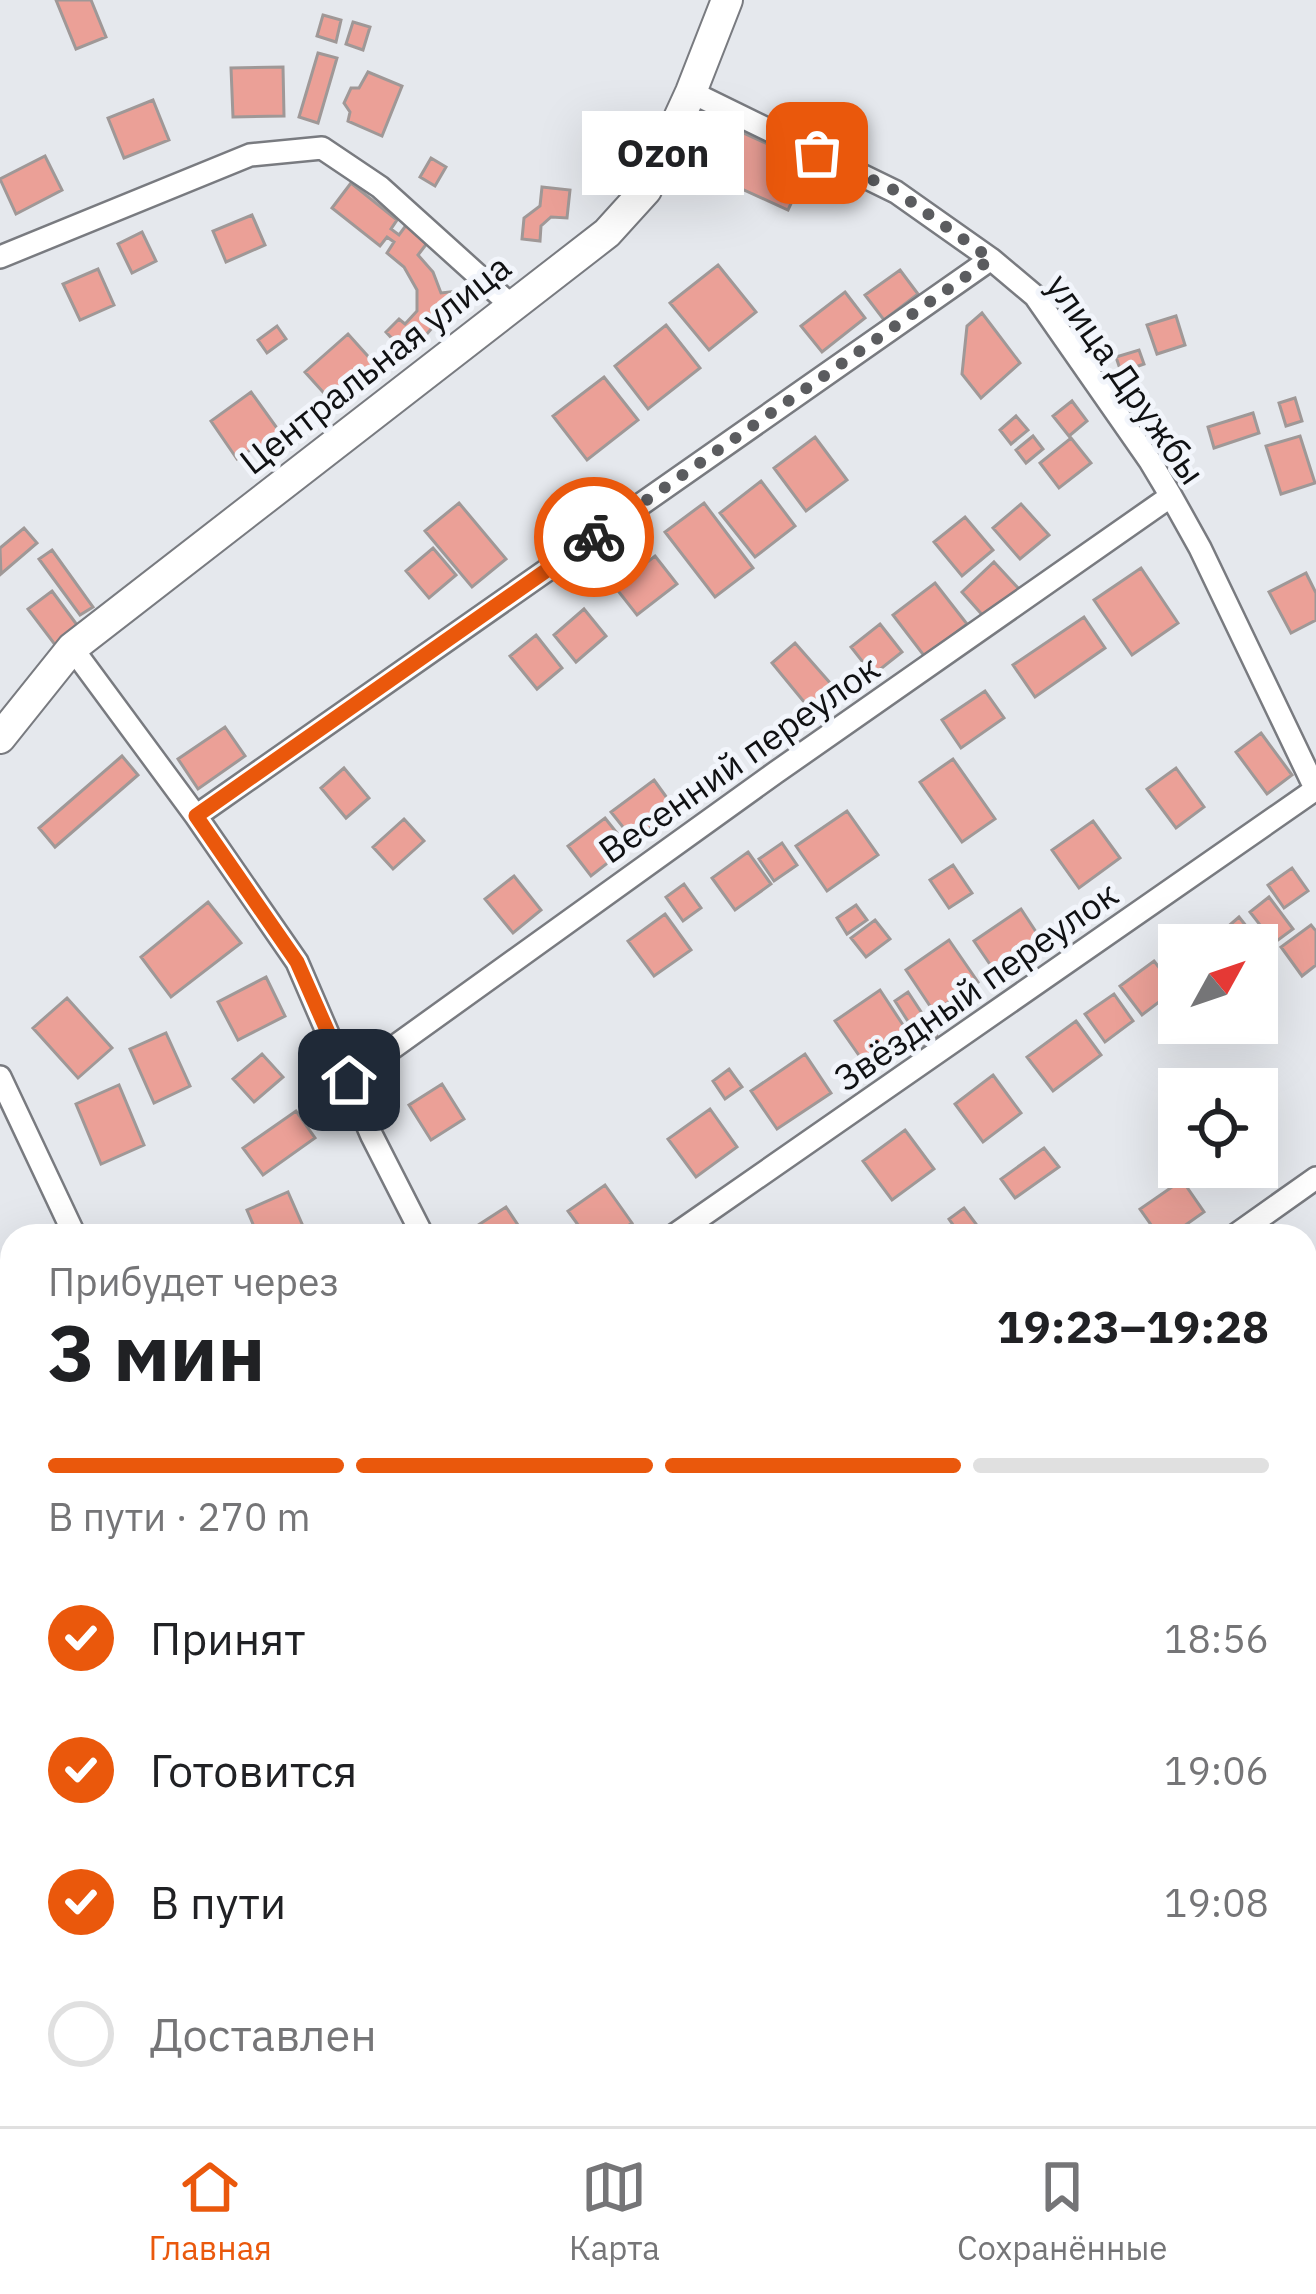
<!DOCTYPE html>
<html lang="ru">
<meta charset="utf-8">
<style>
:root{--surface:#fff;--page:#f2f2f2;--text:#202124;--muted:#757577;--line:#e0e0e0;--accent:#ea580c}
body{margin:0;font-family:"IBM Plex Sans",sans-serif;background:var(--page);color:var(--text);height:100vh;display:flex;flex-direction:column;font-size:45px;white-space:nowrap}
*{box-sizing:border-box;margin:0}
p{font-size:39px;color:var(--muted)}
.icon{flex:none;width:66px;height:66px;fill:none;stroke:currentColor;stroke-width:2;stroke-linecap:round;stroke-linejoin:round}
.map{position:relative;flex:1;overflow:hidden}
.sheet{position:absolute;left:0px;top:1224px;width:1317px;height:903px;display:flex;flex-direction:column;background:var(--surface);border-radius:36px 36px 0 0;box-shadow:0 12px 48px #0002}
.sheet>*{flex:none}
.needle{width:78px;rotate:50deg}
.controls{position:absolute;left:1158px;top:924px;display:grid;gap:24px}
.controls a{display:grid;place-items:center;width:120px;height:120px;border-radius:0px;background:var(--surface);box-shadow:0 12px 48px #0002;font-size:60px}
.pin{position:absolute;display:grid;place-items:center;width:102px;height:102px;color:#fff;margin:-51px;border-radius:24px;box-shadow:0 6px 18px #0006}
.courier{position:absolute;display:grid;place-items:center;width:120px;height:120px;margin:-60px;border:9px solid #ea580c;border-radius:50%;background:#fff;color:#222;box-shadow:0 3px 15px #0007}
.bubble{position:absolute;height:84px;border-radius:0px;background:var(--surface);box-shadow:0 12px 48px #0002;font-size:39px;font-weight:700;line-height:84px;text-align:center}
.headline em{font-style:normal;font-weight:700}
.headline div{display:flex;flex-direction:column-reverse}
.headline{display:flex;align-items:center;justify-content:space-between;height:204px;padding:0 48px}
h1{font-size:78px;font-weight:700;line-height:90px}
.bar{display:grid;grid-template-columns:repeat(4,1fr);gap:18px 12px;align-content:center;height:144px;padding:0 48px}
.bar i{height:15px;border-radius:9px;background:var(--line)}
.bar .on{background:var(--accent)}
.bar p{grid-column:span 4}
ol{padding:0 48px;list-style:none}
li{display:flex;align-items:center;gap:36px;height:132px}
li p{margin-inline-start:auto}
li .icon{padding:12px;border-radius:50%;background:var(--accent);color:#fff;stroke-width:4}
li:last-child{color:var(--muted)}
li i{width:66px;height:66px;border:6px solid var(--line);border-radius:50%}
.dock{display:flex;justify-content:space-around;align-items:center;height:168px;border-top:3px solid var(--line);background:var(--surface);font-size:33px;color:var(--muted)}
.dock a{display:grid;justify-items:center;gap:6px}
.dock .on{color:var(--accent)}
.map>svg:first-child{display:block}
.building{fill:#eba097;stroke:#9f9897;stroke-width:3}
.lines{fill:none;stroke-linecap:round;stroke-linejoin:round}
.street-casing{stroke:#797b80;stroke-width:26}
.secondary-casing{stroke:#797b80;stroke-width:34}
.street{stroke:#fff;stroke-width:21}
.secondary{stroke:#fff;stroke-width:30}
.done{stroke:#5b5c5f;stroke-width:12;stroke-dasharray:0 21.6}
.route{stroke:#ea580c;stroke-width:15}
.labels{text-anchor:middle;stroke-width:10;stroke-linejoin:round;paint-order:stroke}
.street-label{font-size:36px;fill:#101113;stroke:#f2f5fb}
</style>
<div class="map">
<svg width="1316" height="2126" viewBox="0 0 1316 2126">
<rect width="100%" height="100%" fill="#e5e8ed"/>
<path class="building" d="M56 0H91L106 37 76 49Z
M323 15 341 20 336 42 317 36Z
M353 22 370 27 363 50 346 44Z
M318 53 337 58 318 123 299 117Z
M283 67 284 116 233 117 231 68Z
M368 72 402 86 382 136 348 121 350 112 344 103 351 88H359Z
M153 100 169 140 124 158 108 118Z
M730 127 810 163 788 210 709 174Z
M45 156 62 190 16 214 0 179Z
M431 158 446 167 435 186 420 177Z
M351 183 397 220 391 229 399 235 407 224 428 242 418 255 433 272 441 293 459 291V314L438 313 432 328 408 356 386 332 399 319 405 324 417 311V290L404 267 387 253 394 242 387 237 380 246 332 208Z
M542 187 570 190 567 218 551 217 541 226 540 241 522 239 524 218 540 206Z
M252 215 265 245 226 262 213 231Z
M142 232 156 261 132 273 118 244Z
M718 265 756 312 709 350 670 303Z
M98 269 114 305 80 320 63 284Z
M900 270 918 294 884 320 865 295Z
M845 292 865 318 822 352 801 326Z
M982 313 1020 363 981 398 962 374 967 326Z
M1176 316 1185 345 1157 354 1147 325Z
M666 325 700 368 648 409 615 366Z
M277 326 286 339 267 353 258 340Z
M348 334 374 363 331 401 305 372Z
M1139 350 1144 364 1121 372 1116 357Z
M604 377 638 420 587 460 553 416Z
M251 392 287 442 266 460 256 446 237 459 211 421Z
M1295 398 1302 421 1286 426 1279 403Z
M1072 401 1087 421 1069 436 1053 416Z
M1253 413 1259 433 1214 448 1208 427Z
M1016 416 1028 430 1011 444 1000 430Z
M1033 436 1043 449 1026 463 1016 450Z
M1300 436 1315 483 1281 494 1266 446Z
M815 437 847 480 806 511 774 468Z
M1071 438 1091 463 1059 488 1040 463Z
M761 481 795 526 755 557 720 513Z
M459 503 506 559 472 587 425 531Z
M704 503 753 568 715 597 665 532Z
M1021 504 1049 535 1020 559 993 528Z
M965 517 993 550 962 576 934 542Z
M24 528 37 543 1 574 0 548Z
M433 548 456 575 429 598 406 571Z
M52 550 93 607 80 615 39 559Z
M655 556 677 584 637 615 615 587Z
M994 562 1019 589 986 619 962 592Z
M1141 568 1178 623 1132 655 1094 600Z
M1306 573 1316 593V620L1291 633 1269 592Z
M935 583 967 624 925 657 893 615Z
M52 591 80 629 56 646 28 609Z
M584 609 606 636 576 662 554 635Z
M1084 617 1105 648 1035 697 1013 665Z
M880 624 902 652 873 675 851 647Z
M536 635 562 668 537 689 510 656Z
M795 643 838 692 814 714 772 663Z
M985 691 1004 718 961 748 942 720Z
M225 727 245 756 198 789 178 759Z
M1261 733 1292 775 1267 794 1236 752Z
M122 756 138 775 55 847 39 828Z
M953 759 995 819 962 842 920 782Z
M344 768 369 798 346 818 321 788Z
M1176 768 1204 807 1176 828 1147 789Z
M654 780 675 809 634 841 611 812Z
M847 811 878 855 827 891 796 846Z
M605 818 628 847 591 876 568 846Z
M404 819 424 841 393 869 373 847Z
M1093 821 1120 858 1079 888 1052 850Z
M782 843 797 865 774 881 759 859Z
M748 852 771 884 735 910 712 878Z
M953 865 972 893 949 908 930 880Z
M1292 868 1308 891 1284 908 1268 885Z
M514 876 541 910 513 933 485 899Z
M684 884 701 908 683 921 666 897Z
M1269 897 1293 929 1274 943 1250 912Z
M208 902 241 943 171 997 141 957Z
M856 905 867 920 847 934 837 918Z
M1021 909 1046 947 1000 979 974 941Z
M665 914 691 950 654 976 628 941Z
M1239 917 1258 941 1254 945H1224L1217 936Z
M875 920 890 939 866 957 851 938Z
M1311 925 1316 931V965L1302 976 1281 947Z
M949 940 978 982 934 1012 906 970Z
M1154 961 1176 989 1142 1015 1120 986Z
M266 977 285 1016 238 1040 218 1002Z
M880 990 909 1034 865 1064 835 1021Z
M908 992 937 1036 923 1045 895 1001Z
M1114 994 1133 1021 1105 1042 1085 1014Z
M67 998 112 1048 78 1078 33 1028Z
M1076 1021 1101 1055 1053 1091 1027 1057Z
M166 1033 190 1086 154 1103 130 1049Z
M262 1054 283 1077 254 1102 233 1079Z
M805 1054 831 1093 777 1129 751 1091Z
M729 1069 742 1087 725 1099 713 1081Z
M993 1075 1021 1113 983 1142 955 1104Z
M442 1084 464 1119 431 1140 409 1105Z
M119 1085 144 1145 101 1164 76 1104Z
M710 1109 737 1147 696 1177 668 1139Z
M296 1111 315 1138 263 1175 243 1148Z
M905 1130 934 1169 892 1200 863 1161Z
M1044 1148 1059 1167 1015 1198 1001 1179Z
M1182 1180 1204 1212 1170 1236H1159L1140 1209Z
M605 1185 632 1223 613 1236H586L568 1211Z
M288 1192 306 1233 301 1236H258L247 1210Z
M506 1207 522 1231 514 1236H472L469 1231Z
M964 1208 976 1224 961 1236 949 1219Z
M1314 1320 1316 1322 1315 1370 1305 1356V1326Z
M1308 1460 1316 1471V1510L1305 1518V1462Z
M12 1591V1656L0 1660V1596Z
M1308 1810 1316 1821V1857L1308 1863 1305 1859V1812Z
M141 2115H196L195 2126H141Z
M236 2115H294L293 2126H235Z
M703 2115H760L750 2123 753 2126H712Z"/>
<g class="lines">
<g class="street-casing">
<path id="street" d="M691 92 896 192 991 259 1035 296 1150 461 1171 496 1200 548 1316 790
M0 257 250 155 322 148 380 187 513 307
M72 648 196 816 297 962 372 1136 423 1236
M196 816 991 259
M0 1077 75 1236
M348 1080 775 773 1171 496
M673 1236 1316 789
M1234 1236 1316 1178
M1305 1548 1316 1540
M0 1766 12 1818
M1305 1899 1316 1891
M0 2069 12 2056
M473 2115 493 2126
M914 2115 925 2126
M878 2126 890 2115
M977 2126 993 2115"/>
</g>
<g class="secondary-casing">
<path id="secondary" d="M0 738 72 648 607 233 646 190 691 92 727 0"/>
</g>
<use href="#street" class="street"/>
<use href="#secondary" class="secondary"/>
</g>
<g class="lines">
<path class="done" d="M594 537 991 259 896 191 817 153"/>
<path class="route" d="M349 1080 297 962 196 816 594 537"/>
</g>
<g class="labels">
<g class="street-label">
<text transform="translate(375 364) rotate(-38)" y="13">Центральная улица</text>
<text transform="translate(1126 379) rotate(55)" y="13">улица Дружбы</text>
<text transform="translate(739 759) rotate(-35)" y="13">Весенний переулок</text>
<text transform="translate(976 986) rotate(-35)" y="13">Звёздный переулок</text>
</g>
</g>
</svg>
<div class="controls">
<a><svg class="needle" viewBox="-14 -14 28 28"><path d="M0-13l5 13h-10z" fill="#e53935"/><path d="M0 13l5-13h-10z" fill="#757577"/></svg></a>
<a><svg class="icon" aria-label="locate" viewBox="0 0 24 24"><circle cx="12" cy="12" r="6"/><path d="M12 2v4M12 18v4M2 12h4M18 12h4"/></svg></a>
</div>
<div class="pin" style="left:817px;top:153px;background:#ea580c"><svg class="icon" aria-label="bag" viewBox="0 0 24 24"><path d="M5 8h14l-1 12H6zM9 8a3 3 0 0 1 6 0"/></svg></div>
<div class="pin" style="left:349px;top:1080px;background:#1f2937"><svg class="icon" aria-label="home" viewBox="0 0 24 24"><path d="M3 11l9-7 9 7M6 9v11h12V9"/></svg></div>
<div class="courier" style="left:594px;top:537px"><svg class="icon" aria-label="bike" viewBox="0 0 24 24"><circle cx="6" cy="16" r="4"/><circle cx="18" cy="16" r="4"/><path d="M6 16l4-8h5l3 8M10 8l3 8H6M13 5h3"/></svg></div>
<div class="bubble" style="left:582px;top:111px;width:162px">Ozon</div>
<section class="sheet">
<div class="headline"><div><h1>3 мин</h1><p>Прибудет через</p></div><em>19:23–19:28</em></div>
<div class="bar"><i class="on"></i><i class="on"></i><i class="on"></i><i></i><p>В пути · 270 m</p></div>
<ol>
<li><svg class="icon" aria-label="check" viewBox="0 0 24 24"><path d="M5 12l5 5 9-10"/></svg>Принят<p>18:56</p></li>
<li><svg class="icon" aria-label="check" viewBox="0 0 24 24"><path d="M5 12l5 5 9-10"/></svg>Готовится<p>19:06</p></li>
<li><svg class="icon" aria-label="check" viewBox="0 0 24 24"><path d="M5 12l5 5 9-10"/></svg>В пути<p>19:08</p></li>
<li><i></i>Доставлен</li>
</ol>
</section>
</div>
<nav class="dock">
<a class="on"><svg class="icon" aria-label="home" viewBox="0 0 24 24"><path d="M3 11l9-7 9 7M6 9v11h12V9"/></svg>Главная</a>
<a><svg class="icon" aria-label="map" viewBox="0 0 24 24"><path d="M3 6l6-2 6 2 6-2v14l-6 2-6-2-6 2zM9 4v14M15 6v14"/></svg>Карта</a>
<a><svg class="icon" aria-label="saved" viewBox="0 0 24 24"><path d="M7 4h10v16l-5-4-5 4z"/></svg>Сохранённые</a>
</nav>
